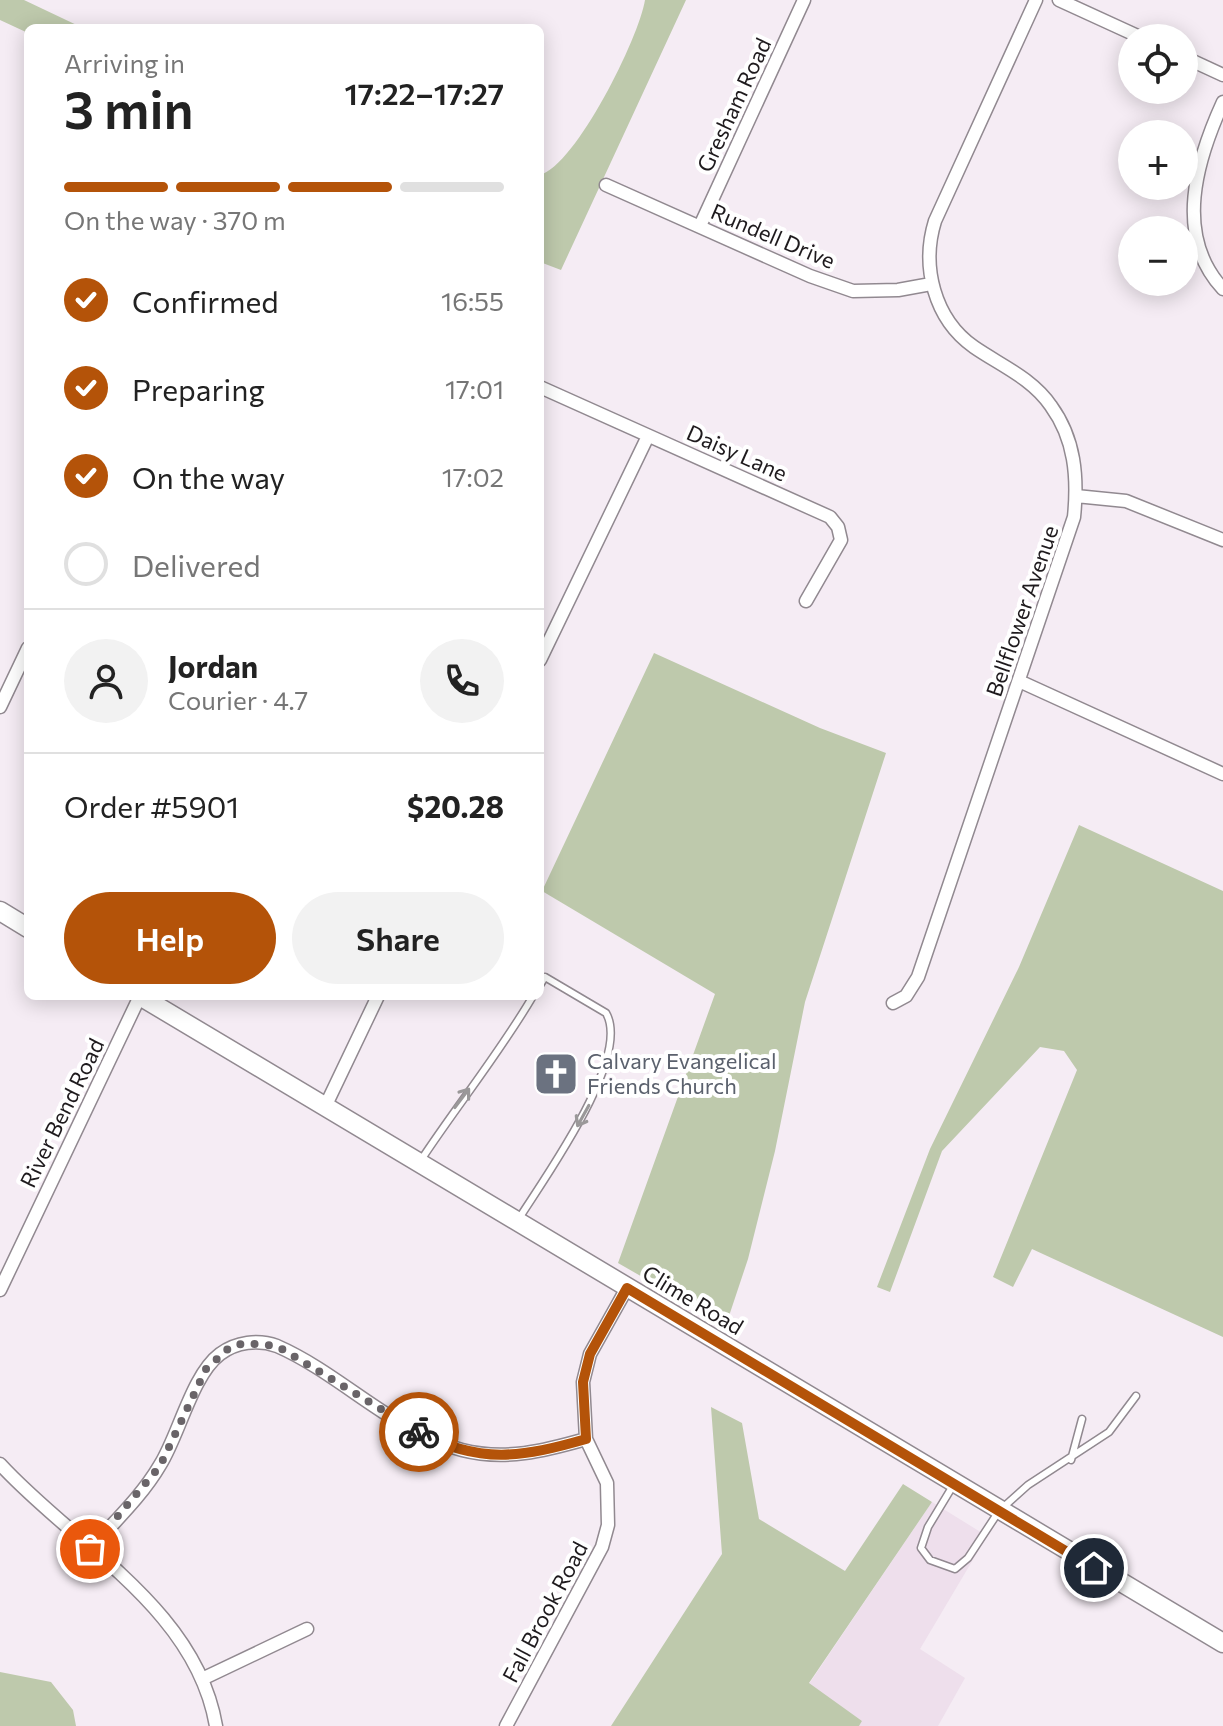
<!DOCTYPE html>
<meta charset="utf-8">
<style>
:root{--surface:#fff;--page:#f2f2f2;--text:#222;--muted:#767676;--line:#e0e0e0;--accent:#b45309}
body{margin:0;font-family:Commissioner,sans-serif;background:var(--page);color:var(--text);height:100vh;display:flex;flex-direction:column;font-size:30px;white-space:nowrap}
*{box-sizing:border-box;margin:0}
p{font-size:26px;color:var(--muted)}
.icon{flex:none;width:44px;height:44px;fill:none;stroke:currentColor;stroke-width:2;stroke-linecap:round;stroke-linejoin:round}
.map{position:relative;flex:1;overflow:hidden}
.panel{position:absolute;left:24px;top:24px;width:520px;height:976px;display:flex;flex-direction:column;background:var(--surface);border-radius:12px;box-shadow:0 4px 20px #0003}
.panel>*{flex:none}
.buttons{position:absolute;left:1118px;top:24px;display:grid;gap:16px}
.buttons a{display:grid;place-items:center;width:80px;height:80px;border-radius:50%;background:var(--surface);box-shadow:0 4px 20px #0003;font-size:40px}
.pin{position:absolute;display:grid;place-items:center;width:68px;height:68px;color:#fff;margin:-34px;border:4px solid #fff;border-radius:50%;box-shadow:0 2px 8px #0007}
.courier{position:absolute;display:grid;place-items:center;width:80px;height:80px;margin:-40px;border:6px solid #b45309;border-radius:50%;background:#fff;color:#222;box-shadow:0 2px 10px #0007}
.headline em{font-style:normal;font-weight:600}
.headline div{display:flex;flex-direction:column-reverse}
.headline{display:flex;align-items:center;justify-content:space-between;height:136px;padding:0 40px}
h1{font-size:52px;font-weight:600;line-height:60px}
.bar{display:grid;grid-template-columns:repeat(4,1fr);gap:12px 8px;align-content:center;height:96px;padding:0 40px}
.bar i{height:10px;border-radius:6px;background:var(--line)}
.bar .selected{background:var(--accent)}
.bar p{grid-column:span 4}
.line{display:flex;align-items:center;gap:20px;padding:0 40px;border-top:2px solid var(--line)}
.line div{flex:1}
.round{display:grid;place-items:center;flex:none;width:84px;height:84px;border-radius:42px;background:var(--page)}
ol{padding:0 40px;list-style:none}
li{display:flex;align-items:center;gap:24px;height:88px}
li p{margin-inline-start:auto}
li .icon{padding:8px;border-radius:50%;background:var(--accent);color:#fff;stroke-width:4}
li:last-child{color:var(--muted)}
li i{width:44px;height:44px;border:4px solid var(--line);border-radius:50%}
.primary-button{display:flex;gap:16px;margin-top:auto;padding:16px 40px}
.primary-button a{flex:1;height:92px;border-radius:48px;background:var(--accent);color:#fff;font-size:32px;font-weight:600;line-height:92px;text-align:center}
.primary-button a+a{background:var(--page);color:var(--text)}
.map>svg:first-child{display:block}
.built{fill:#eedfec}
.green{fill:#bec9ac}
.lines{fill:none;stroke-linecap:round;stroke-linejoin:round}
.lane-casing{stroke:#918990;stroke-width:9}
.street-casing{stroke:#918990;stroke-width:15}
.secondary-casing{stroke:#918990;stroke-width:21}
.lane{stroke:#fff;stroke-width:6}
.street{stroke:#fff;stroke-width:12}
.secondary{stroke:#fff;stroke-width:18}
.oneway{stroke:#9a9899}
.done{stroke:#696468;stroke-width:8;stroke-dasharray:0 14.4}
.route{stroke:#b45309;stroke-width:10}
.labels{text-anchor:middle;stroke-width:8;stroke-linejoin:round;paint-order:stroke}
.street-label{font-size:22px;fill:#1e1a1d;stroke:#fff}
.worship-label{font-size:22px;fill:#5b616d;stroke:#fff;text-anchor:start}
</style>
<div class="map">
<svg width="1223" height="1726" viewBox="0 0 1223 1726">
<rect width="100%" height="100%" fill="#f5ecf4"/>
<path class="built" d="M932 1502 987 1536 920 1649 965 1678 938 1726H859L862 1721 809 1684Z"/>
<path class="green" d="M0 0H24L83 28H28V33L0 20Z
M645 0H686L561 270 540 262V175C576 165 639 38 645 0Z
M654 653 820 728 886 753 805 1002 775 1151 748 1259 726 1325 618 1263 715 994 542 891Z
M1079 825 1223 891V1337L1032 1249 1013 1287 993 1277 1077 1070 1064 1051 1040 1047 942 1151 890 1292 877 1287 930 1149 1019 967Z
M711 1407 742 1423 759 1519 845 1571 903 1484 932 1502 809 1683 862 1721 859 1726H611L722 1554Z
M0 1672 51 1682 73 1710 76 1726H0Z"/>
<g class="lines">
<g class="lane-casing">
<path id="lane" d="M421 1160C458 1104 499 1054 533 996
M518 1220C543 1180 632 1058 606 1013L545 977 540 985
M1071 1460 1082 1419
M954 1484 928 1527 921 1548 930 1560 955 1569 968 1558 999 1511 1028 1485 1109 1432 1136 1396"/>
</g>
<g class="street-casing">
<path id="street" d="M1059 0 1142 38
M1184 57 1223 75
M1223 102C1197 159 1173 235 1223 289
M606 185 810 276 853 291 898 290 931 284
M700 226 804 0
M540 387 830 517 838 527 841 540 806 601
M1076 496 1126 501 1223 540
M540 660 648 436
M1019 681 1223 774
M0 707 28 648
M893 1003 906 996 918 977 1074 517C1078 477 1075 439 1051 406 1032 378 1000 365 974 347 934 319 921 266 935 221L1036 0
M325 1107 378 996
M0 1290 140 996
M0 1464C74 1545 196 1608 216 1726
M90 1549C114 1522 142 1496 160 1465 179 1435 192 1375 220 1354 236 1342 258 1339 277 1346 341 1374 393 1432 462 1450 505 1461 544 1451 586 1439
M202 1679 307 1629
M506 1726 602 1547 608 1525 607 1483 586 1439 583 1382 590 1354 627 1288"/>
</g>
<g class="secondary-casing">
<path id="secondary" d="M0 911 28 928
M140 996 1223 1643"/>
</g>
<use href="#lane" class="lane"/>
<use href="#street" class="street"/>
<use href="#secondary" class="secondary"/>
</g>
<defs><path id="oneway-shaft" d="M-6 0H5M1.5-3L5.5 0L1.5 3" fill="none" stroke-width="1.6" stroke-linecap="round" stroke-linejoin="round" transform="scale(2)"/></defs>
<g class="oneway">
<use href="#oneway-shaft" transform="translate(462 1098) rotate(-53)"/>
<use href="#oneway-shaft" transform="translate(583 1116) rotate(119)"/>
</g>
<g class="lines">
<path class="done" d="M90 1549 160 1466 206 1369 230 1347 245 1343 277 1346 419 1432"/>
<path class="route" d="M419 1432C479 1465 524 1457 586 1439L583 1382 590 1354 627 1288 1094 1568"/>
</g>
<defs>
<g id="church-square" transform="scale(2.3)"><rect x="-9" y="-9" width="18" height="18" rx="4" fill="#6b7280" stroke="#fff"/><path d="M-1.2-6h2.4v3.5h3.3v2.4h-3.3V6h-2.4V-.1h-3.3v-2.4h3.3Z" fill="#fff"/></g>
</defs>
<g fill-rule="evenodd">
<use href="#church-square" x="556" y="1074"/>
</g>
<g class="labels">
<g class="street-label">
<text transform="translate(734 105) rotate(-65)" y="8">Gresham Road</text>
<text transform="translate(773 236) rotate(23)" y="8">Rundell Drive</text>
<text transform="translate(737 453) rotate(24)" y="8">Daisy Lane</text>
<text transform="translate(1022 611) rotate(-71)" y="8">Bellflower Avenue</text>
<text transform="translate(62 1113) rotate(-64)" y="8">River Bend Road</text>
<text transform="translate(693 1300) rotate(31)" y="8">Clime Road</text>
<text transform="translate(545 1612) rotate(-62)" y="8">Fall Brook Road</text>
</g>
<g class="worship-label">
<text x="587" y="1069">Calvary Evangelical<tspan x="587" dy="25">Friends Church</tspan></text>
</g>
</g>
</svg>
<div class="buttons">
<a><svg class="icon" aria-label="locate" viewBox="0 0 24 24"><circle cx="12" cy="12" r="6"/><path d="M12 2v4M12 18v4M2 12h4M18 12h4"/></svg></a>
<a>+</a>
<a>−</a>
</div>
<div class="pin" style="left:90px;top:1549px;background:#ea580c"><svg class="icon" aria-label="bag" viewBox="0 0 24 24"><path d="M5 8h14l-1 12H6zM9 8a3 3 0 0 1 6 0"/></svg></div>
<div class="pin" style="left:1094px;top:1568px;background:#1f2937"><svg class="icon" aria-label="home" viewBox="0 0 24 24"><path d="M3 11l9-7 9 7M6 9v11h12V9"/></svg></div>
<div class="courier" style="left:419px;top:1432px"><svg class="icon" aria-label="bike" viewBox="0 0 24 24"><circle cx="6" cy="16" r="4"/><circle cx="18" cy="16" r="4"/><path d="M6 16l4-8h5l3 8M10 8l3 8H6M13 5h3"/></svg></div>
<section class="panel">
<div class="headline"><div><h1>3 min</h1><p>Arriving in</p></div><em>17:22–17:27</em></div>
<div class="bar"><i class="selected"></i><i class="selected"></i><i class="selected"></i><i></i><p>On the way · 370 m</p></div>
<ol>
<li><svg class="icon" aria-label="check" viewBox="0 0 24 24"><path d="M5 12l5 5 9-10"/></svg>Confirmed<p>16:55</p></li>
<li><svg class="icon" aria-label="check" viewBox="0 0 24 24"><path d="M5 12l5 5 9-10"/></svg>Preparing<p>17:01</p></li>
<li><svg class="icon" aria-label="check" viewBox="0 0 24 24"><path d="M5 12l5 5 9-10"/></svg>On the way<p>17:02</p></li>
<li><i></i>Delivered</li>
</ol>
<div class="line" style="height:144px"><a class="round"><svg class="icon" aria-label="person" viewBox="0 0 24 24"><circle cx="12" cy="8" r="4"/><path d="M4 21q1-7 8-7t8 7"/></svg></a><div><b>Jordan</b><p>Courier · 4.7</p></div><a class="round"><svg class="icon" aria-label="phone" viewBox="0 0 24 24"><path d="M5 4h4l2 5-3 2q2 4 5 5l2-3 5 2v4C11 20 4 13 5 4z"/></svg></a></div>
<div class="line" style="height:104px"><div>Order #5901</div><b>$20.28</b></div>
<div class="primary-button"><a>Help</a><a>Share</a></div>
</section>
</div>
